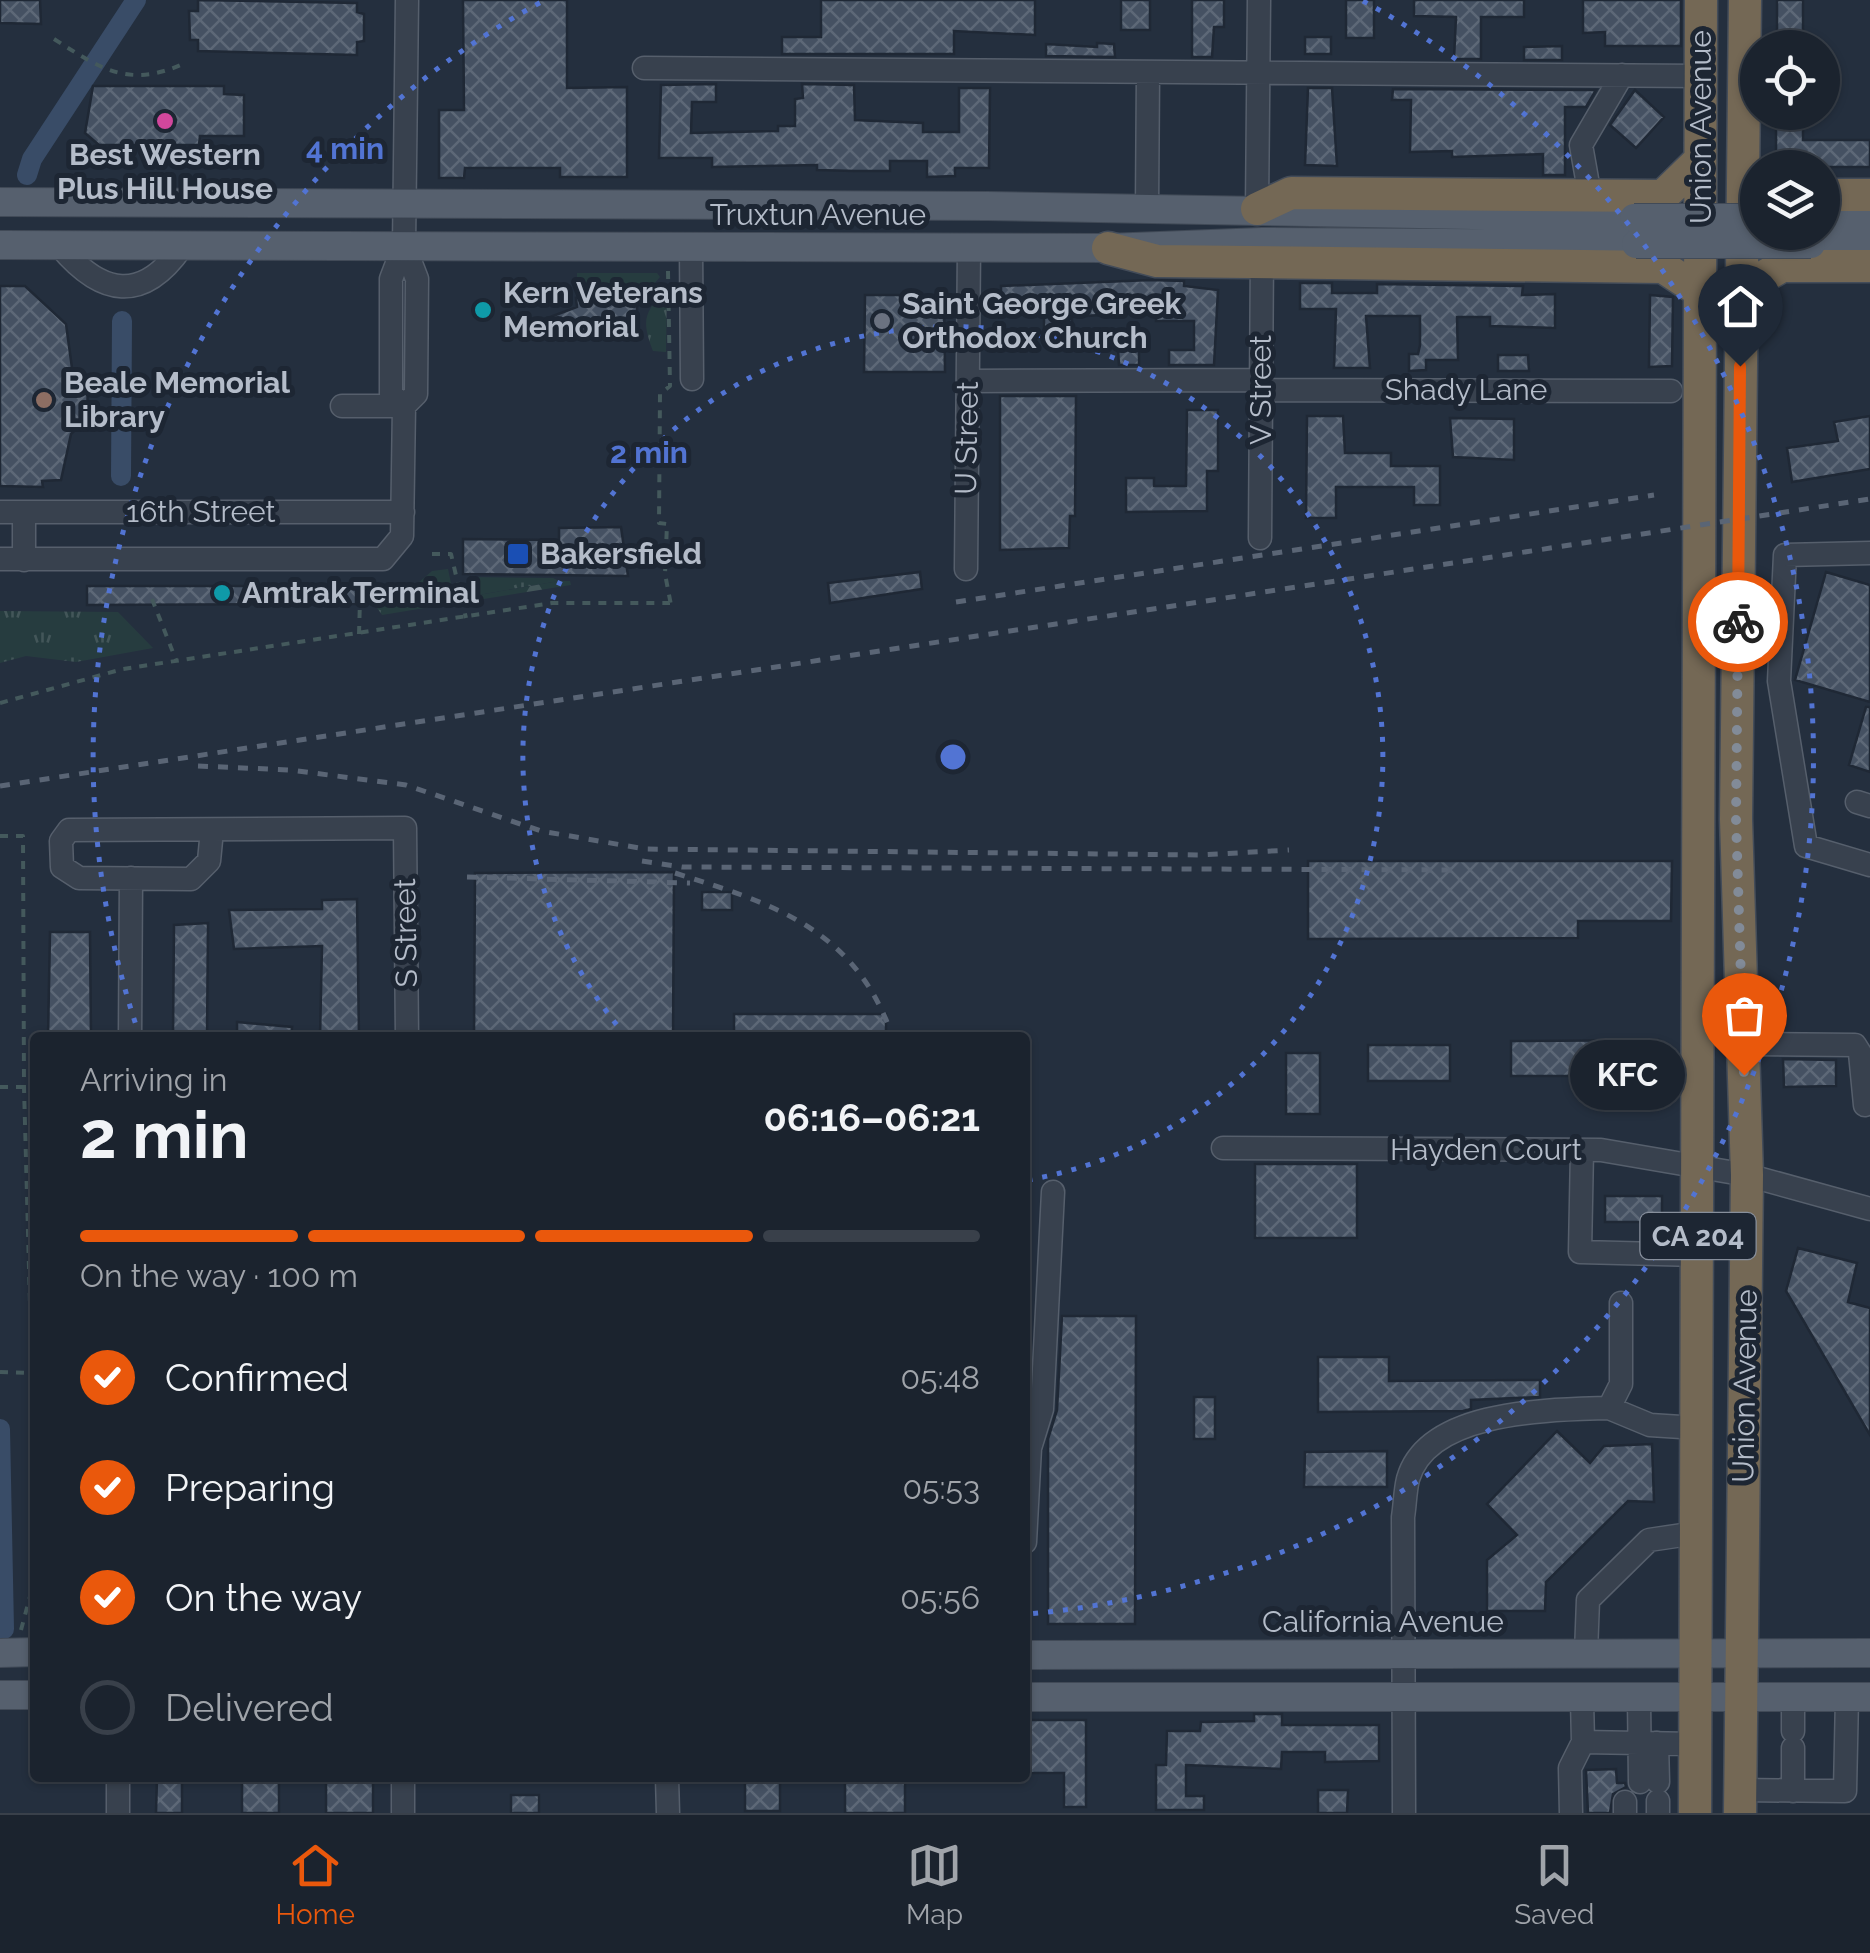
<!DOCTYPE html>
<meta charset="utf-8">
<style>
:root{--surface:#1b232e;--page:#242b36;--text:#f1f3f6;--muted:#a0a4aa;--line:#39404a;--accent:#ea580c}
body{margin:0;font-family:Raleway,sans-serif;background:var(--page);color:var(--text);height:100vh;display:flex;flex-direction:column;font-size:38px;white-space:nowrap}
*{box-sizing:border-box;margin:0}
p{font-size:32px;color:var(--muted)}
.icon{flex:none;width:55px;height:55px;fill:none;stroke:currentColor;stroke-width:2;stroke-linecap:round;stroke-linejoin:round}
.map{position:relative;flex:1;overflow:hidden}
.details{position:absolute;left:30px;top:1032px;width:1000px;height:750px;display:flex;flex-direction:column;background:var(--surface);border-radius:10px;box-shadow:0 2px 8px #0004,0 0 0 2px var(--line)}
.details>*{flex:none}
.controls{position:absolute;left:1740px;top:30px;display:grid;gap:20px}
.controls a{display:grid;place-items:center;width:100px;height:100px;border-radius:50%;background:var(--surface);box-shadow:0 2px 8px #0004,0 0 0 2px var(--line);font-size:50px}
.pin{position:absolute;display:grid;place-items:center;width:85px;height:85px;color:#fff;margin:-102px -42px;border-radius:50% 50% 50% 0;rotate:-45deg;box-shadow:0 0 10px #0007}
.pin .icon{rotate:45deg}
.courier{position:absolute;display:grid;place-items:center;width:100px;height:100px;margin:-50px;border:8px solid #ea580c;border-radius:50%;background:#fff;color:#222;box-shadow:0 2px 12px #0007}
.bubble{position:absolute;height:70px;border-radius:35px;background:var(--surface);box-shadow:0 2px 8px #0004,0 0 0 2px var(--line);font-size:32px;font-weight:700;line-height:70px;text-align:center}
.overview em{font-style:normal;font-weight:700}
.overview div{display:flex;flex-direction:column-reverse}
.overview{display:flex;align-items:center;justify-content:space-between;height:170px;padding:0 50px}
h1{font-size:65px;font-weight:700;line-height:75px}
.bar{display:grid;grid-template-columns:repeat(4,1fr);gap:15px 10px;align-content:center;height:120px;padding:0 50px}
.bar i{height:12px;border-radius:8px;background:var(--line)}
.bar .selected{background:var(--accent)}
.bar p{grid-column:span 4}
ol{padding:0 50px;list-style:none}
li{display:flex;align-items:center;gap:30px;height:110px}
li p{margin-inline-start:auto}
li .icon{padding:10px;border-radius:50%;background:var(--accent);color:#fff;stroke-width:4}
li:last-child{color:var(--muted)}
li i{width:55px;height:55px;border:5px solid var(--line);border-radius:50%}
.tabs{display:flex;justify-content:space-around;align-items:center;height:140px;border-top:2px solid var(--line);background:var(--surface);font-size:28px;color:var(--muted)}
.tabs a{display:grid;justify-items:center;gap:5px}
.tabs .selected{color:var(--accent)}
.map>svg:first-child{display:block}
.grass{fill:url(#grass-tufts)}
.forest{fill:url(#forest-firs)}
.lines{fill:none;stroke-linecap:round;stroke-linejoin:round}
.canal{stroke:#394c67;stroke-width:20}
.building{fill:url(#building-cross-hatch);stroke:#1f2835;stroke-width:2.5}
.minor-casing{stroke:#565f6c;stroke-width:25}
.major-casing{stroke:#414a57;stroke-width:30}
.highway-casing{stroke:#434c59;stroke-width:35}
.path{stroke:#44595c;stroke-width:4;stroke-dasharray:8 8;stroke-linecap:butt}
.minor{stroke:#38414e;stroke-width:22}
.major{stroke:#56606e;stroke-width:28}
.highway{stroke:#746855;stroke-width:32}
.rail{stroke:#5a6575;stroke-width:5;stroke-dasharray:10 10;stroke-linecap:butt}
.major-bridge-casing{stroke:#414a57;stroke-width:30;stroke-linecap:butt}
.major-bridge{stroke:#56606e;stroke-width:28}
.done{stroke:#828b98;stroke-width:10;stroke-dasharray:0 18}
.route{stroke:#ea580c;stroke-width:12}
.ring{fill:none;stroke:#5274d3;stroke-width:5;stroke-dasharray:5 10}
.hotel-dot{fill:#d1479c;stroke:#1d2633;stroke-width:4}
.culture-dot{fill:#0f9aa8;stroke:#1d2633;stroke-width:4}
.worship-dot{fill:#6b7280;stroke:#1d2633;stroke-width:4}
.education-dot{fill:#8d6e63;stroke:#1d2633;stroke-width:4}
.transit-dot{fill:#1a4fb4;stroke:#1d2633;stroke-width:4}
.labels{text-anchor:middle;stroke-width:10;stroke-linejoin:round;paint-order:stroke}
.shield{fill:#1d2633;stroke:#878f9c;stroke-width:2.5}
.shield-label{font-size:28px;font-weight:bold;fill:#b4bcc9}
.street-label{font-size:30px;fill:#b4bcc9;stroke:#1d2633}
.poi-label{font-size:30px;font-weight:bold;fill:#b4bcc9;stroke:#1d2633;text-anchor:start}
.centre{fill:#5274d3;stroke:#1d2633;stroke-width:5}
.ring-label{font-size:30px;text-anchor:middle;font-weight:bold;fill:#5274d3;stroke:#1d2633;stroke-width:10;stroke-linejoin:round;paint-order:stroke}
</style>
<div class="map">
<svg width="1870" height="1813" viewBox="0 0 1870 1813">
<defs>
<pattern id="grass-tufts" width="24" height="20" patternUnits="userSpaceOnUse" patternTransform="scale(2.5)"><rect width="24" height="20" fill="#263c3f"/><path d="M3 7l-1-3M5 7V3M7 7l1-3M15 17l-1-3M17 17v-4M19 17l1-3" fill="none" stroke="#435659"/></pattern>
<pattern id="forest-firs" width="22" height="20" patternUnits="userSpaceOnUse" patternTransform="scale(2.5)"><rect width="22" height="20" fill="#263c3f"/><path d="M5 1l3.5 6h-7zM16 11l3.5 6h-7z" fill="#435659"/></pattern>
<pattern id="building-cross-hatch" width="8" height="8" patternUnits="userSpaceOnUse" patternTransform="scale(2.5)"><rect width="8" height="8" fill="#455162"/><path d="M0 0l8 8M0 8l8-8" fill="none" stroke="#5d6877"/></pattern>
</defs>
<rect width="100%" height="100%" fill="#242f3e"/>
<path class="grass" d="M577 273H657L660 277 645 294 577 291Z
M667 287 666 352 653 351C641 319 644 314 667 287Z
M448 569 455 603 382 615 364 589H411L432 571Z
M468 577 553 578 559 581 478 595 476 582 468 581Z
M0 611 118 612 153 648 76 662 26 656 0 663Z"/>
<path class="forest" d="M468 581H476L479 595 559 581H570L571 585 471 601Z"/>
<g class="lines">
<path class="canal" d="M27 175 32 159 136 0
M121 476 122 321
M0 1429 4 1629"/>
</g>
<path class="building" d="M0 0H40L41 24 0 23Z
M198 0 357 3V12L364 14V41L357 42V55L198 51V40H190L189 11H198Z
M463 0H567V88L627 87V177H560V168H465L464 178H439V110H464Z
M821 0H1035V35L954 31V54H782V37H821Z
M1121 0H1150V30H1121Z
M1192 0H1224V27H1214L1212 57H1192Z
M1346 0H1374V38H1346Z
M1414 0H1524V17H1481V59H1454L1456 17 1414 16Z
M1583 0H1681V46H1605V32L1583 33Z
M1777 0H1803V48H1777Z
M1305 37H1331V54H1305Z
M1097 43 1114 44 1115 57 1046 56V44L1097 47Z
M1562 46V60H1524V47Z
M716 84V102H692L691 133 778 131V126H795V99L803 98 802 84 854 85 855 120 923 123V132H959V88H990L989 168H955V176L927 177V161H890V171H855L817 170V165L712 167V158H659L661 85Z
M93 86H224V94L244 95V136H200L199 145H99L85 133Z
M1308 88H1332L1337 166 1305 165Z
M1393 89 1596 90 1586 107H1565V175H1543V154L1452 157V151L1410 152 1411 100H1392Z
M1635 90 1664 117 1636 148 1610 125Z
M1776 112H1803V140H1870V167H1776Z
M1151 280 1184 281V286L1218 290 1214 365H1169V350H1194V321H1156V311L1072 317V341L1044 342V313H1001V286Z
M1300 283H1332V293H1377V284L1523 286 1522 295 1555 294V328L1490 326V317H1457L1458 360H1426V370L1409 371V354H1418L1420 345V316H1366L1370 368H1334L1336 309H1300Z
M0 286H25L66 324 72 368 88 382 87 419 71 434 61 480 42 481 43 487 0 486Z
M865 295H944L945 372H864Z
M1650 295 1673 297 1672 366 1649 367Z
M617 296H638L635 338 568 339V331L545 319 577 307 576 298Z
M1118 349H1139V365H1119Z
M1498 355H1528L1529 371H1498Z
M1000 396H1076L1075 516H1070L1069 548 1000 550Z
M1187 410H1218V471H1207V511L1126 512V478H1154V486H1186Z
M1307 416H1343L1345 453H1391V466H1440V505H1414V487H1336V518H1306Z
M1870 416V469L1792 482 1787 448 1838 441 1834 422Z
M1450 418 1514 419V460L1453 457Z
M621 527 628 576 463 574V539L559 540V528Z
M920 572 922 589 830 603 828 583Z
M1826 572 1870 585V702L1795 680Z
M87 586H356V604L87 605Z
M1866 707H1870V772L1849 765Z
M1308 861H1672L1671 921H1578V938L1308 939Z
M674 872 673 1037 474 1038 475 873Z
M702 892H732V910H702Z
M357 899 359 1038H320L322 946 234 949 229 910 322 909V900Z
M208 923 207 1038H173L174 925Z
M50 932H90L91 1038H48Z
M734 1014H886V1038H734Z
M237 1022 292 1027 291 1038H237Z
M1659 1040V1076H1511V1041Z
M1368 1045H1450V1081H1368Z
M1286 1053H1320V1114H1286Z
M1783 1059 1836 1060V1086L1784 1087Z
M1255 1164H1357V1238H1255Z
M1605 1196H1662V1222H1605Z
M1798 1248 1857 1263 1848 1302 1870 1308V1435L1786 1291Z
M1062 1316H1136L1135 1624H1048V1439L1057 1410Z
M1318 1357H1389V1381L1540 1380V1397L1471 1400V1409L1463 1411 1318 1412Z
M1194 1397H1215V1439H1194Z
M1557 1431 1590 1463 1604 1446 1652 1444 1654 1502 1628 1501 1546 1582 1545 1611H1487V1560L1517 1535 1487 1504Z
M1387 1451V1487H1304L1305 1452Z
M1254 1714H1282V1725H1379V1761L1325 1762V1752H1282L1281 1769 1186 1765V1796H1204V1810H1156V1765H1166L1167 1731H1200L1201 1722 1254 1721Z
M1026 1720H1086V1807H1064V1773H1025Z
M1616 1769 1617 1783H1625L1626 1787 1613 1794 1610 1813H1588L1586 1770Z
M157 1778H182V1813H156Z
M242 1778H279V1813H242Z
M326 1778H373V1813H326Z
M745 1778H780V1811H745Z
M845 1778H905V1813H845Z
M1318 1790H1348L1347 1813H1318Z
M511 1795H539V1813H511Z"/>
<g class="lines">
<g class="minor-casing">
<path id="minor" d="M644 68 1701 76
M1590 196 1581 145 1622 75
M1147 208 1148 72
M1257 209 1259 0
M59 245C101 296 143 304 183 245
M691 247 692 379
M968 381 1261 380
M1261 390 1671 391
M342 406H404
M404 406 391 394V279L404 245 407 0
M0 512H403
M24 513V560
M1260 538 1262 251
M1870 553 1785 555 1779 681 1806 846 1870 865
M0 559H383L402 536 404 406 416 394 417 279 404 245
M966 569 969 248
M1857 802 1870 806
M212 830 209 861 191 879 79 878 62 867 61 841 69 830 405 828 407 1038
M130 1038 131 878
M1743 1044 1855 1045 1860 1053 1865 1105
M1223 1148 1601 1150 1747 1175 1870 1209
M1582 1150 1580 1252 1698 1255
M1621 1303V1384L1609 1408 1650 1425 1697 1428
M1025 1542 1030 1448 1042 1409 1053 1192
M1586 1653 1588 1600 1649 1540 1696 1533
M1639 1699 1640 1782
M1582 1700 1583 1742 1695 1744
M1793 1731V1698
M1657 1743 1658 1782
M667 1778 668 1813
M1740 1790 1845 1791 1847 1697
M1793 1791V1748
M1658 1801V1813
M118 1813V1778
M403 1813V1778
M1404 1813 1403 1517C1405 1505 1405 1491 1408 1479 1428 1409 1552 1410 1609 1408
M1571 1813 1570 1768 1583 1742
M1625 1813V1802"/>
</g>
<g class="major-casing">
<path id="major" d="M0 202 987 206 1634 218
M1822 218H1870
M1811 244H1870
M0 245 1108 248 1262 242 1636 244
M0 1653 35 1652
M1025 1655 1870 1653
M0 1695H35
M1025 1697H1870"/>
</g>
<g class="highway-casing">
<path id="highway" d="M1822 195H1870
M1257 209 1291 193 1663 196 1700 160
M1108 248 1157 261 1663 267 1701 292
M1741 290 1782 266H1870
M1695 1813 1701 0
M1740 1813 1747 1175 1736 819 1745 0"/>
</g>
<path class="path" d="M54 39C101 69 129 89 185 63
M668 271 670 386 660 394 659 523 667 524 665 574 671 605
M432 554H451L466 618
M152 599 176 660
M359 634 360 600
M0 703 123 669 552 603H670
M0 836H23L24 1087 35 1486
M0 1087H24
M0 1372 29 1373
M21 1630 35 1578"/>
<use href="#minor" class="minor"/>
<use href="#major" class="major"/>
<use href="#highway" class="highway"/>
<path class="rail" d="M956 602 1654 495
M198 766 290 770 406 785 541 831 645 849 1200 855 1289 850
M0 786 1870 499
M642 861 682 867 1454 870
M675 873C774 904 856 929 893 1038
M467 877 690 883"/>
<g class="major-bridge-casing">
<path id="major-bridge" d="M1634 218H1758
M1636 244H1811"/>
</g>
<use href="#major-bridge" class="major-bridge"/>
</g>
<g class="lines">
<path class="done" d="M1738 622 1736 819 1744 1075"/>
<path class="route" d="M1738 622 1740 366"/>
</g>
<g class="ring">
<path d="M626 1036A430 430 0 1 1 1028 1180"/>
<path d="M140 1037A860 860 0 0 1 543 1M1363 1A860 860 0 0 1 1028 1614"/>
</g>
<circle class="hotel-dot" cx="165" cy="121" r="10"/>
<g class="culture-dot">
<circle cx="483" cy="310" r="10"/>
<circle cx="222" cy="593" r="10"/>
</g>
<circle class="worship-dot" cx="882" cy="321" r="10"/>
<circle class="education-dot" cx="44" cy="400" r="10"/>
<rect class="transit-dot" x="506" y="542" width="24" height="24" rx="5"/>
<g class="labels">
<rect class="shield" x="1640.5" y="1213" width="115" height="46" rx="8"/>
<g class="shield-label">
<text x="1698" y="1246">CA 204</text>
</g>
<g class="street-label">
<text transform="translate(1701 127) rotate(-90)" y="10">Union Avenue</text>
<text x="818" y="225">Truxtun Avenue</text>
<text transform="translate(1261 390) rotate(-90)" y="10">V Street</text>
<text x="1466" y="400">Shady Lane</text>
<text transform="translate(967 438) rotate(-89)" y="10">U Street</text>
<text x="201" y="522">16th Street</text>
<text transform="translate(406 933) rotate(-91)" y="10">S Street</text>
<text x="1486" y="1160">Hayden Court</text>
<text transform="translate(1745 1386) rotate(-89)" y="10">Union Avenue</text>
<text x="1383" y="1632">California Avenue</text>
</g>
<g class="poi-label">
<text x="165" y="165" text-anchor="middle">Best Western<tspan x="165" dy="34">Plus Hill House</tspan></text>
<text x="503" y="303">Kern Veterans<tspan x="503" dy="34">Memorial</tspan></text>
<text x="902" y="314">Saint George Greek<tspan x="902" dy="34">Orthodox Church</tspan></text>
<text x="64" y="393">Beale Memorial<tspan x="64" dy="34">Library</tspan></text>
<text x="540" y="564">Bakersfield</text>
<text x="242" y="603">Amtrak Terminal</text>
</g>
</g>
<circle cx="953" cy="757" r="15" class="centre"/>
<g class="ring-label">
<text x="345" y="159">4 min</text>
<text x="649" y="463">2 min</text>
</g>
</svg>
<div class="controls">
<a><svg class="icon" aria-label="locate" viewBox="0 0 24 24"><circle cx="12" cy="12" r="6"/><path d="M12 2v4M12 18v4M2 12h4M18 12h4"/></svg></a>
<a><svg class="icon" aria-label="layers" viewBox="0 0 24 24"><path d="M12 4l9 5-9 5-9-5zM3 14l9 5 9-5"/></svg></a>
</div>
<div class="pin" style="left:1744px;top:1075px;background:#ea580c"><svg class="icon" aria-label="bag" viewBox="0 0 24 24"><path d="M5 8h14l-1 12H6zM9 8a3 3 0 0 1 6 0"/></svg></div>
<div class="pin" style="left:1740px;top:366px;background:#1f2937"><svg class="icon" aria-label="home" viewBox="0 0 24 24"><path d="M3 11l9-7 9 7M6 9v11h12V9"/></svg></div>
<div class="courier" style="left:1738px;top:622px"><svg class="icon" aria-label="bike" viewBox="0 0 24 24"><circle cx="6" cy="16" r="4"/><circle cx="18" cy="16" r="4"/><path d="M6 16l4-8h5l3 8M10 8l3 8H6M13 5h3"/></svg></div>
<div class="bubble" style="left:1570px;top:1040px;width:115px">KFC</div>
<section class="details">
<div class="overview"><div><h1>2 min</h1><p>Arriving in</p></div><em>06:16–06:21</em></div>
<div class="bar"><i class="selected"></i><i class="selected"></i><i class="selected"></i><i></i><p>On the way · 100 m</p></div>
<ol>
<li><svg class="icon" aria-label="check" viewBox="0 0 24 24"><path d="M5 12l5 5 9-10"/></svg>Confirmed<p>05:48</p></li>
<li><svg class="icon" aria-label="check" viewBox="0 0 24 24"><path d="M5 12l5 5 9-10"/></svg>Preparing<p>05:53</p></li>
<li><svg class="icon" aria-label="check" viewBox="0 0 24 24"><path d="M5 12l5 5 9-10"/></svg>On the way<p>05:56</p></li>
<li><i></i>Delivered</li>
</ol>
</section>
</div>
<nav class="tabs">
<a class="selected"><svg class="icon" aria-label="home" viewBox="0 0 24 24"><path d="M3 11l9-7 9 7M6 9v11h12V9"/></svg>Home</a>
<a><svg class="icon" aria-label="map" viewBox="0 0 24 24"><path d="M3 6l6-2 6 2 6-2v14l-6 2-6-2-6 2zM9 4v14M15 6v14"/></svg>Map</a>
<a><svg class="icon" aria-label="saved" viewBox="0 0 24 24"><path d="M7 4h10v16l-5-4-5 4z"/></svg>Saved</a>
</nav>
